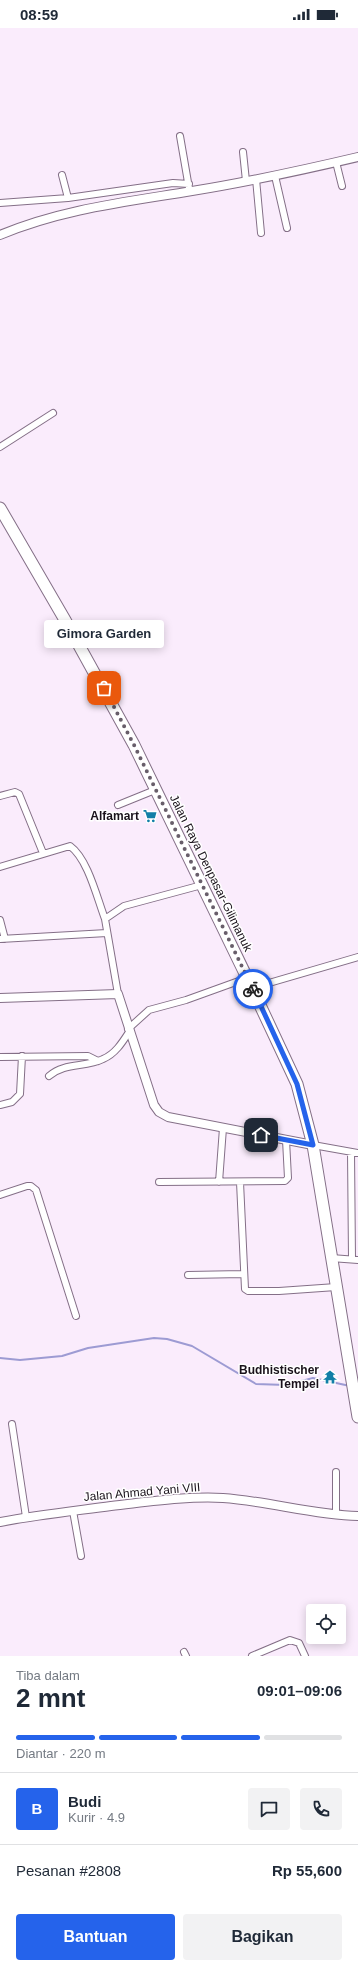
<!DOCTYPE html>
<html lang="id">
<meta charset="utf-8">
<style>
:root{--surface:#fff;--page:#f2f2f3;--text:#1f2937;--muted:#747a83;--line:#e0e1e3;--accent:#2563eb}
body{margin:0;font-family:Helvetica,sans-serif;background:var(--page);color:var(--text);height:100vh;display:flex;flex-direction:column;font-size:15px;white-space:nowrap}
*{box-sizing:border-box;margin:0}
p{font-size:13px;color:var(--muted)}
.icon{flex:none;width:22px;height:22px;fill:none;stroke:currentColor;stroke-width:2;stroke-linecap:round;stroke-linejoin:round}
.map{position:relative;height:1628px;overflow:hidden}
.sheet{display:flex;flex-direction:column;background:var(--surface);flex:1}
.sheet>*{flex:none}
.tools{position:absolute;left:306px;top:1576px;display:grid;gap:8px}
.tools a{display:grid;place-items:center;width:40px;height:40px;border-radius:4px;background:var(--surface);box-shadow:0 2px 10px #0003;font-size:20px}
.pin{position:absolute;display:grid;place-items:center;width:34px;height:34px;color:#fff;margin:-17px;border-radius:8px;box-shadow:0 2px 6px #0006}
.courier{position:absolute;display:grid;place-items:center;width:40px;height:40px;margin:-20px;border:3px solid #2563eb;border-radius:50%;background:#fff;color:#222;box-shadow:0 1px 5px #0007}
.bubble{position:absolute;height:28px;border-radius:4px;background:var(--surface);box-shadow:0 2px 10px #0003;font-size:13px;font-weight:700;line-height:28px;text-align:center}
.headline em{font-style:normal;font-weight:700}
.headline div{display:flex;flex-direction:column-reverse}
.headline{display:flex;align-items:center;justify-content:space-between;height:68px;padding:0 16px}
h1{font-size:26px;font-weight:700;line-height:30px}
.bar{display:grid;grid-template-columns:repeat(4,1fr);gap:6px 4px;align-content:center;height:48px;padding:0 16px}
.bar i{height:5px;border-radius:3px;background:var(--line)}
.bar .current{background:var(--accent)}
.bar p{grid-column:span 4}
.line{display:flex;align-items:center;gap:10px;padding:0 16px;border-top:1px solid var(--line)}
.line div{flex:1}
.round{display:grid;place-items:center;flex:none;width:42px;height:42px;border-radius:4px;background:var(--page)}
.action{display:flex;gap:8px;margin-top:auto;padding:8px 16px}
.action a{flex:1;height:46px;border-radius:4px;background:var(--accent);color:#fff;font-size:16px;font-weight:700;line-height:46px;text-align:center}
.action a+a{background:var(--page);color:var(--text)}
.status{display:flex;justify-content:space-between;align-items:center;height:28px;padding:0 20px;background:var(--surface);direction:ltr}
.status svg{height:11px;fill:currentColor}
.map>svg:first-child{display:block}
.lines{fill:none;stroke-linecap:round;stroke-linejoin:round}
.stream{stroke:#9d9bd3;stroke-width:2}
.street-casing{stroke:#846f87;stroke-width:8}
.secondary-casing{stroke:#846f87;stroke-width:10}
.highway-casing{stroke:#846f87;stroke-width:13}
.street{stroke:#fff;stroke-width:6}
.secondary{stroke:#fff;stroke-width:8}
.highway{stroke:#fff;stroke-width:11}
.done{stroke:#685e6a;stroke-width:4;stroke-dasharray:0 7.2}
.route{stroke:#2563eb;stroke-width:5}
.labels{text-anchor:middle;stroke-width:3;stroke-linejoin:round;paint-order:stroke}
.poi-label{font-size:12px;font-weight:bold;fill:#1a121b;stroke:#fff;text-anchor:end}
.street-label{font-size:12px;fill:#1a121b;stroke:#fff}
</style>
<div class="status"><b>08:59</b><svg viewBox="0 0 49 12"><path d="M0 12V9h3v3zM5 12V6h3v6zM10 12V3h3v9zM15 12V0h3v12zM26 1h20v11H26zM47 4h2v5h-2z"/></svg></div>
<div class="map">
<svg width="358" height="1628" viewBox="0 0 358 1628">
<rect width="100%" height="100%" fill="#faecfc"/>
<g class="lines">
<path class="stream" d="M0 1330 20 1332 62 1328 88 1320 154 1310 167 1311 192 1318 256 1356 286 1357 313 1350 350 1358"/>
<g class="street-casing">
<path id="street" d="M180 108 189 160
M243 124 246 153
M336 134 342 158
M62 147 68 170
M275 148 287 200
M256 151 261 205
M0 175 68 170 173 155 189 156
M0 419 53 385
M0 768 15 764 19 766 43 825
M118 777 155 762
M0 839 70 818C88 831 97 870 105 891
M0 892 5 911
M0 911 107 905
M252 960 358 929
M118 966 105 891 124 878 202 857
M128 1001 149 982 186 972 247 950
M0 1029 88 1028 98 1033
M49 1048C65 1034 85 1040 103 1031 115 1026 122 1015 129 1004
M0 1077 12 1074 20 1066 22 1028
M313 1117 358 1125
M351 1124 352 1231
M159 1154 285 1153 288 1150 286 1112
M219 1154 223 1100
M240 1154 245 1261 248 1263H279L336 1259
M0 1167 27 1158H31L36 1162 76 1288
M331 1230 358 1232
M188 1247 243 1246
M12 1396 26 1489
M336 1444V1487
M73 1483 81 1528
M184 1624 186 1628
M252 1628 290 1612 299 1615 305 1628"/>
</g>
<g class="secondary-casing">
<path id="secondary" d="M0 207C62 181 126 174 192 163 247 154 303 142 358 129
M0 970 118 966 154 1077 159 1084 168 1089 313 1117
M0 1494C37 1487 74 1483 111 1478 148 1474 186 1468 223 1470 268 1473 313 1487 358 1488"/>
</g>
<g class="highway-casing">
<path id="highway" d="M0 480 65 592 134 717 252 960 297 1056 313 1117 358 1389"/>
</g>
<use href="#street" class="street"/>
<use href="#secondary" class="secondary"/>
<use href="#highway" class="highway"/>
</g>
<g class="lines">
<path class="done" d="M104 660 134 717 253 961"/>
<path class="route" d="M253 961 297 1056 313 1117 261 1107"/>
</g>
<defs>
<g id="supermarket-bare" transform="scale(1.08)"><path d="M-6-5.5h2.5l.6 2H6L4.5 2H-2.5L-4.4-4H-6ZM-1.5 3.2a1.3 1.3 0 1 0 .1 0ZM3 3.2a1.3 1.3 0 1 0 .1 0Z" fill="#117fa7" stroke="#fff" stroke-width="2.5" paint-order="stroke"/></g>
<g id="temple-bare" transform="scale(1.08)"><path d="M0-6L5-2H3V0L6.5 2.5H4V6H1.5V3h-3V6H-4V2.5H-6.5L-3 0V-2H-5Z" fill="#117fa7" stroke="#fff" stroke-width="2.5" paint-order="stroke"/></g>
</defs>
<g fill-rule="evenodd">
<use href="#supermarket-bare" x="150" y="788"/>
<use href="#temple-bare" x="330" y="1349"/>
</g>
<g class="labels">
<g class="poi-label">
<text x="139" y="792">Alfamart</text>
<text x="319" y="1346">Budhistischer<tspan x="319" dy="14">Tempel</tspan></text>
</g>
<g class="street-label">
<text transform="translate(211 845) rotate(64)" y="4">Jalan Raya Denpasar-Gilimanuk</text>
<text transform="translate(142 1464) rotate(-5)" y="4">Jalan Ahmad Yani VIII</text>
</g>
</g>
</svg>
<div class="tools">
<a><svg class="icon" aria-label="locate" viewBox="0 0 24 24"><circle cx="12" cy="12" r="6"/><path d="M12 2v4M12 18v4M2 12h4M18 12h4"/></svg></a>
</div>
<div class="pin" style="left:104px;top:660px;background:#ea580c"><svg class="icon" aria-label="bag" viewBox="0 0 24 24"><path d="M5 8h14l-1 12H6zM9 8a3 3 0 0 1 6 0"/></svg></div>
<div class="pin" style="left:261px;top:1107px;background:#1f2937"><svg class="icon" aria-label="home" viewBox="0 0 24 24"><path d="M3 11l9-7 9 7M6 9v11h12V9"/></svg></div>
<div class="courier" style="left:253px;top:961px"><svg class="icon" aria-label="bike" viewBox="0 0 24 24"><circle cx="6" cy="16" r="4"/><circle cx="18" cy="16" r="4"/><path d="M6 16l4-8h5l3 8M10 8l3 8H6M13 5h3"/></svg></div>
<div class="bubble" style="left:44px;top:592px;width:120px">Gimora Garden</div>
</div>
<section class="sheet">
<div class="headline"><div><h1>2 mnt</h1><p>Tiba dalam</p></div><em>09:01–09:06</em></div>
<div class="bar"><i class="current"></i><i class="current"></i><i class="current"></i><i></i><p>Diantar · 220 m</p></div>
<div class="line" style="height:72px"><b class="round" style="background:var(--accent);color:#fff">B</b><div><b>Budi</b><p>Kurir · 4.9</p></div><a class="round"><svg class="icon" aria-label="chat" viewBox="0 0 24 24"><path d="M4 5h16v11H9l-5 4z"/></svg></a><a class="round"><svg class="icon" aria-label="phone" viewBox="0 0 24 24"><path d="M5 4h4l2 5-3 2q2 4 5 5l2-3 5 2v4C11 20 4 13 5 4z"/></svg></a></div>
<div class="line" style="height:52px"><div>Pesanan #2808</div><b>Rp 55,600</b></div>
<div class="action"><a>Bantuan</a><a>Bagikan</a></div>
</section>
